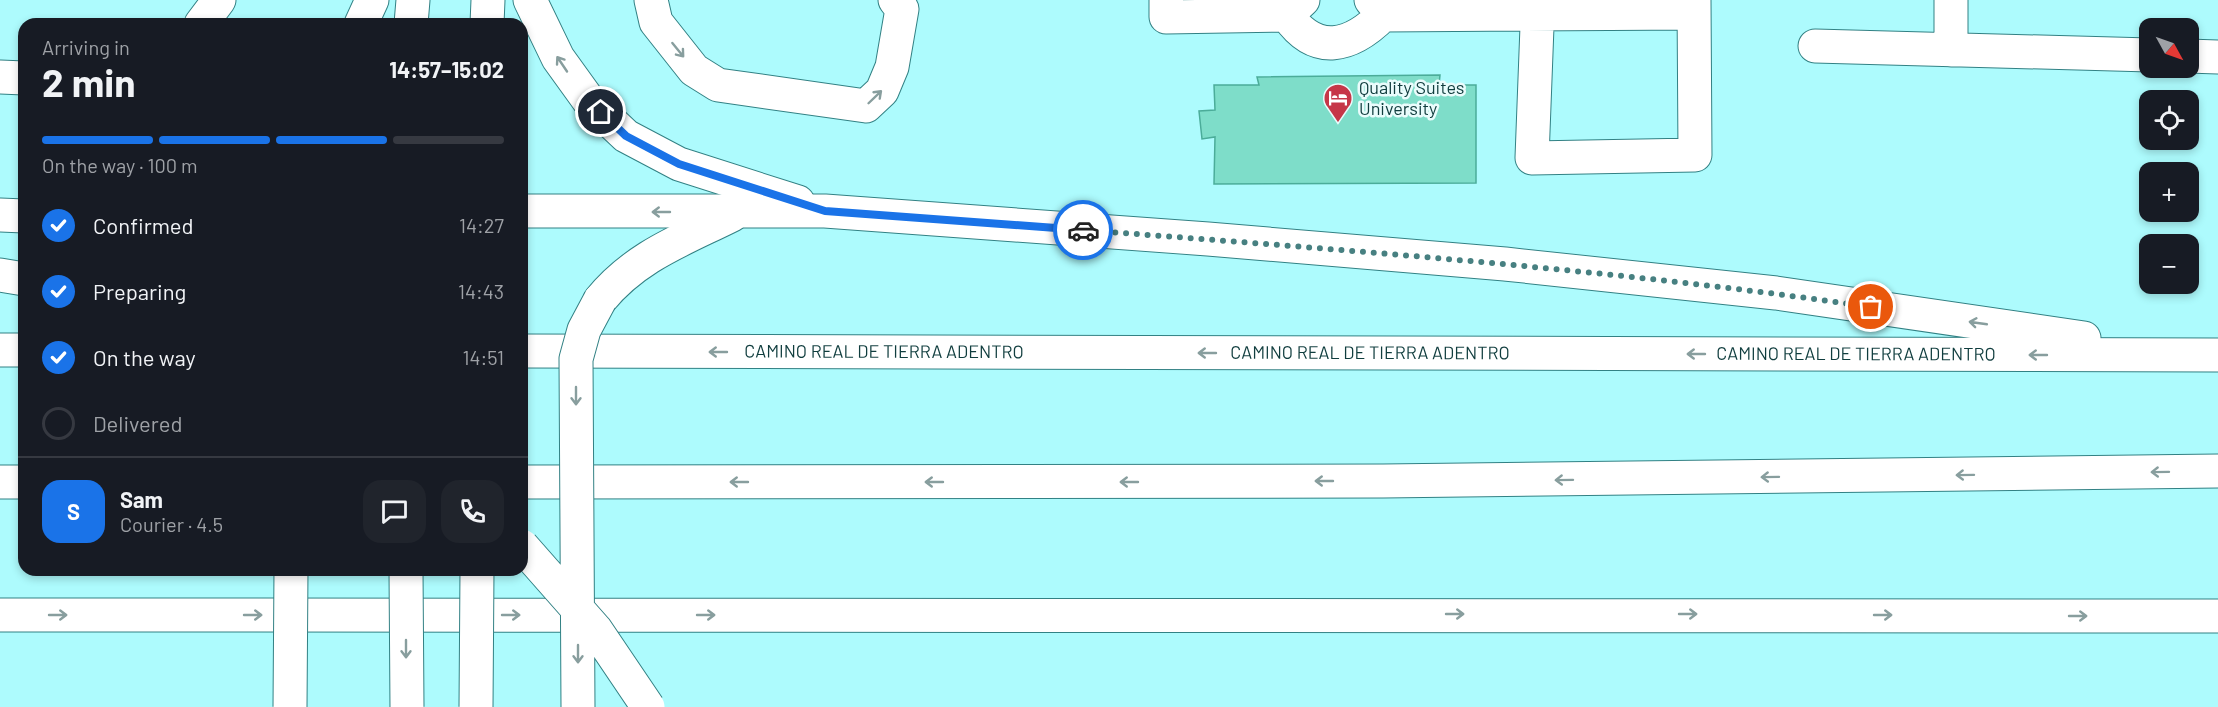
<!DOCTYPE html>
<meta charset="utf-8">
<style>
:root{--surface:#171b24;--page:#20242c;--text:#f1f3f6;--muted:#9ea1a6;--line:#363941;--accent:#1a73e8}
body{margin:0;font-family:Barlow,sans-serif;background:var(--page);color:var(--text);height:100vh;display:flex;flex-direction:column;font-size:22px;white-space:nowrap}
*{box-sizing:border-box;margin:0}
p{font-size:20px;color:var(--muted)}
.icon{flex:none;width:33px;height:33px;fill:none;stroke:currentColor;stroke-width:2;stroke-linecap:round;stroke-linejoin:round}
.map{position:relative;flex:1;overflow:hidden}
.drawer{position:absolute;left:18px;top:18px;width:510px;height:558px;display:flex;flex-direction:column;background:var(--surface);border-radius:18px;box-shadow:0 3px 9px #0003}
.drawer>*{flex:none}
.needle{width:39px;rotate:130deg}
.buttons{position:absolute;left:2139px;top:18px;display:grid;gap:12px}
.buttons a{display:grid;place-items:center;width:60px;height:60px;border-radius:12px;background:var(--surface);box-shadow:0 3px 9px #0003;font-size:30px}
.pin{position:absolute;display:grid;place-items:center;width:51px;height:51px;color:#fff;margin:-26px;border:3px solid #fff;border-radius:50%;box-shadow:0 2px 6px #0007}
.courier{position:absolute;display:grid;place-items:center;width:60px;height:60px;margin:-30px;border:4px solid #1a73e8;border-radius:50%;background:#fff;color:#222;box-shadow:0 2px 8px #0007}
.head em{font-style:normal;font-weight:700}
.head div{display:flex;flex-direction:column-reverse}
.head{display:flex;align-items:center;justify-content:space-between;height:102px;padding:0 24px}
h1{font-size:39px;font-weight:700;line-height:45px}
.bar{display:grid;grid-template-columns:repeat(4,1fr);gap:9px 6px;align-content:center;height:72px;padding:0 24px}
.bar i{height:8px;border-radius:4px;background:var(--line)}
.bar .selected{background:var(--accent)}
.bar p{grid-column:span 4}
.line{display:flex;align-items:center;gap:15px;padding:0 24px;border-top:2px solid var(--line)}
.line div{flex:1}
.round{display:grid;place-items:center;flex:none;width:63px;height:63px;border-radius:18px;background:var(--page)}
ol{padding:0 24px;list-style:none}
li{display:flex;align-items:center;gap:18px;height:66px}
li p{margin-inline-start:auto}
li .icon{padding:6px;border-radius:50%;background:var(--accent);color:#fff;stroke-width:4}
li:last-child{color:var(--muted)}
li i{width:33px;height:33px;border:3px solid var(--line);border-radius:50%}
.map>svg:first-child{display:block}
.building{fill:#7eddc9;stroke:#4bac99;stroke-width:1.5}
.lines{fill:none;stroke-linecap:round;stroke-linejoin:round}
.minor-casing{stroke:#328184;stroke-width:35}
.major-casing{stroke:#328184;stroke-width:35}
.highway-casing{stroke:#328184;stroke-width:35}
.minor{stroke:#fff;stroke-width:33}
.major{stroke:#fff;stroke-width:33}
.highway{stroke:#fff;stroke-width:33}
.major-bridge-casing{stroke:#328184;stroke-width:35;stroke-linecap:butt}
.highway-bridge-casing{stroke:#328184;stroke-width:35;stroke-linecap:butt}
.major-bridge{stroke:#fff;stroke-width:33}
.highway-bridge{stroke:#fff;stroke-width:33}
.oneway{stroke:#889e9e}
.done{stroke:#478081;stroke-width:6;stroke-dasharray:0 10.8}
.route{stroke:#1a73e8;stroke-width:8}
.labels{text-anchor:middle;stroke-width:5;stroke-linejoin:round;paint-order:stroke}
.poi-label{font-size:18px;fill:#103d3e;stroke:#eafcfc;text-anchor:start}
.street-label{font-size:18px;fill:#103d3e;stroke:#eafcfc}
</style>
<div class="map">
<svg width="2218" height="707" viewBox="0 0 2218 707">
<rect width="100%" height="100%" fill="#adfbfd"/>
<path class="building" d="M1440 75 1439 85H1476V183L1214 184 1215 137 1202 139 1199 111 1215 110 1214 85H1259L1257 77Z"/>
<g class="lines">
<g class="minor-casing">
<path id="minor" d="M651 0 656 22 694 70 718 85 866 106 882 91 892 67 902 9 895 0
M1166 0V17L1287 15
M1303 0 1287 15C1316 57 1351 47 1383 15L1371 0
M1538 0 1532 158 1695 155 1694 0
M1383 15 1694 13
M201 24 219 0
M1815 46 2150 55
M1951 50V0
M2188 56 2218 57
M0 77 24 78"/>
</g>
<g class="major-casing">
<path id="major" d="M361 24 372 0
M411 24 413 0
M487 24 488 0
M0 215 24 216"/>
</g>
<g class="highway-casing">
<g id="highway">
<path d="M530 0 558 58 589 101 626 136 679 164 798 202"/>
<path d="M522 211H825L1208 239 1505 264 1776 293 2084 338"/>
<path d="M0 275 24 279"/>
<path d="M600 300C636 256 682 240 732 215"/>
<path d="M0 350H24"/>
<path id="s1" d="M522 351 2218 355"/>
<path d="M0 482H24"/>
<path d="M522 482 1383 481 2218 471"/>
<path d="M0 615 2218 616"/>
</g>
</g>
<use href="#minor" class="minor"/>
<use href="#major" class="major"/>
<use href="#highway" class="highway"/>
<g class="major-bridge-casing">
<path id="major-bridge" d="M406 570 407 707
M476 707 477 570"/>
</g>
<g class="highway-bridge-casing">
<path id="highway-bridge" d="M522 546 596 630 648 707
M290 707 291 570
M578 707 576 359 584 330 600 300"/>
</g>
<use href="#major-bridge" class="major-bridge"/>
<use href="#highway-bridge" class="highway-bridge"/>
</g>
<defs><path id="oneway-shaft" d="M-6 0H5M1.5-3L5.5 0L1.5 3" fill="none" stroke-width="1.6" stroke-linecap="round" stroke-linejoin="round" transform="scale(1.5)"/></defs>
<g class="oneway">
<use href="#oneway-shaft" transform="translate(678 50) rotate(51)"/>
<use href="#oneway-shaft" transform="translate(562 64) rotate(-124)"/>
<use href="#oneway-shaft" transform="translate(875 97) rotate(-44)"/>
<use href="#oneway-shaft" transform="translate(661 212) rotate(-180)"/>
<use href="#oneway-shaft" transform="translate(1978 323) rotate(-172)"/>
<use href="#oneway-shaft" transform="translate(718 352) rotate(-180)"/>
<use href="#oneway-shaft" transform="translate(1207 353) rotate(-180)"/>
<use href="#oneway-shaft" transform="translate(1696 354) rotate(-180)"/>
<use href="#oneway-shaft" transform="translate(2038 355) rotate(-180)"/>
<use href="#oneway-shaft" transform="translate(576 396) rotate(90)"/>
<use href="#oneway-shaft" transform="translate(2160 472) rotate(179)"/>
<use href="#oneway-shaft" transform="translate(1965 475) rotate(179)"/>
<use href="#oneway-shaft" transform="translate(1770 477) rotate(179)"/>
<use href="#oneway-shaft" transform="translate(1564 480) rotate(179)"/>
<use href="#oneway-shaft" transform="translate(1324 481) rotate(180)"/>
<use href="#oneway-shaft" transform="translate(739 482) rotate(180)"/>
<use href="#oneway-shaft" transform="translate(934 482) rotate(180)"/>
<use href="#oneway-shaft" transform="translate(1129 482) rotate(180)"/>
<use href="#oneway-shaft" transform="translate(1455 614)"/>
<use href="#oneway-shaft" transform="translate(1688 614)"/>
<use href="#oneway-shaft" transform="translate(58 615)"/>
<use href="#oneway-shaft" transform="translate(253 615)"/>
<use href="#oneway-shaft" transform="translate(511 615)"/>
<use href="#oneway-shaft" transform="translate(706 615)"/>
<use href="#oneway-shaft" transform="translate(1883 615)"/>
<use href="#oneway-shaft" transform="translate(2078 616)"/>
<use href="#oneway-shaft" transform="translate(406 649) rotate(90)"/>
<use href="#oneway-shaft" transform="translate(578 654) rotate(90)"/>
</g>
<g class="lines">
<path class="done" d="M1083 230C1346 250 1610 269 1871 307"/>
<path class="route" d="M601 112 626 136 679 164 825 211 1083 230"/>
</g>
<defs>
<g id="hotel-pin" transform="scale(1.5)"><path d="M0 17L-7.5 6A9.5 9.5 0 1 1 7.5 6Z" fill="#c63648" stroke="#eafcfc"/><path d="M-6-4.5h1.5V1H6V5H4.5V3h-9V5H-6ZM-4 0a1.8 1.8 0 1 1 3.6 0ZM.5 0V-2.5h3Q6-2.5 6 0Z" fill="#fff"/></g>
</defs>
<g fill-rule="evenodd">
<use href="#hotel-pin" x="1338" y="98"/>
</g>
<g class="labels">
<g class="poi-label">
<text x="1359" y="94">Quality Suites<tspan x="1359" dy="21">University</tspan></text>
</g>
<g class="street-label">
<text dy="6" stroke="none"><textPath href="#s1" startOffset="362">CAMINO REAL DE TIERRA ADENTRO</textPath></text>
<text dy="6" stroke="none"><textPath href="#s1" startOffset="848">CAMINO REAL DE TIERRA ADENTRO</textPath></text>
<text dy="6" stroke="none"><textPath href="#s1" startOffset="1334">CAMINO REAL DE TIERRA ADENTRO</textPath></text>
</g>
</g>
</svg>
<div class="buttons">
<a><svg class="needle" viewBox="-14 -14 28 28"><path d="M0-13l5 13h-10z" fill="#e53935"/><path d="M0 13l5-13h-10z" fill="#9ea1a6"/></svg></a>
<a><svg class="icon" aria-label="locate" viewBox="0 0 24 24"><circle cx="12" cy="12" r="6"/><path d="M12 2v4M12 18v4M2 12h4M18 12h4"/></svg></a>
<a>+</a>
<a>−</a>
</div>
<div class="pin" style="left:1871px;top:307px;background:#ea580c"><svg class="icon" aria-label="bag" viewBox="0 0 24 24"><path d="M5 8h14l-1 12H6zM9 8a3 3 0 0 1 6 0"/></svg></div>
<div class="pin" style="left:601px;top:112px;background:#1f2937"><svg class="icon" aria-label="home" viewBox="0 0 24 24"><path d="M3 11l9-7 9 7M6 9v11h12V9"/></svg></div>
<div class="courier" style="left:1083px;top:230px"><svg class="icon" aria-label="car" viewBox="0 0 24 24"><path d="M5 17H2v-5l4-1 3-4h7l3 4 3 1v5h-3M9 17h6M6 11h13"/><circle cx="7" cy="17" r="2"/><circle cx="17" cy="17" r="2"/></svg></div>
<section class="drawer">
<div class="head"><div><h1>2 min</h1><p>Arriving in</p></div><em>14:57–15:02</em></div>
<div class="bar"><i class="selected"></i><i class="selected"></i><i class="selected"></i><i></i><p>On the way · 100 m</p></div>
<ol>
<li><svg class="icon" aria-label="check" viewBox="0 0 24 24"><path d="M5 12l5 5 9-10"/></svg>Confirmed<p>14:27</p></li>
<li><svg class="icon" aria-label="check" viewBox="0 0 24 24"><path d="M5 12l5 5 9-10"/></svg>Preparing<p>14:43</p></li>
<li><svg class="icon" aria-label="check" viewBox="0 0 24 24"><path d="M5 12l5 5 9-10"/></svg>On the way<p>14:51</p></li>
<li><i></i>Delivered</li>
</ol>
<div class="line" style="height:108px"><b class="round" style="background:var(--accent);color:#fff">S</b><div><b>Sam</b><p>Courier · 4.5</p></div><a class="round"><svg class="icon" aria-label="chat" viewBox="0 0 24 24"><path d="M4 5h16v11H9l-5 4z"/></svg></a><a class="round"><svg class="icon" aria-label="phone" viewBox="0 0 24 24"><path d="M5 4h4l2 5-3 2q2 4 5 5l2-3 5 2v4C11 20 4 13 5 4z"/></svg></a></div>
</section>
</div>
